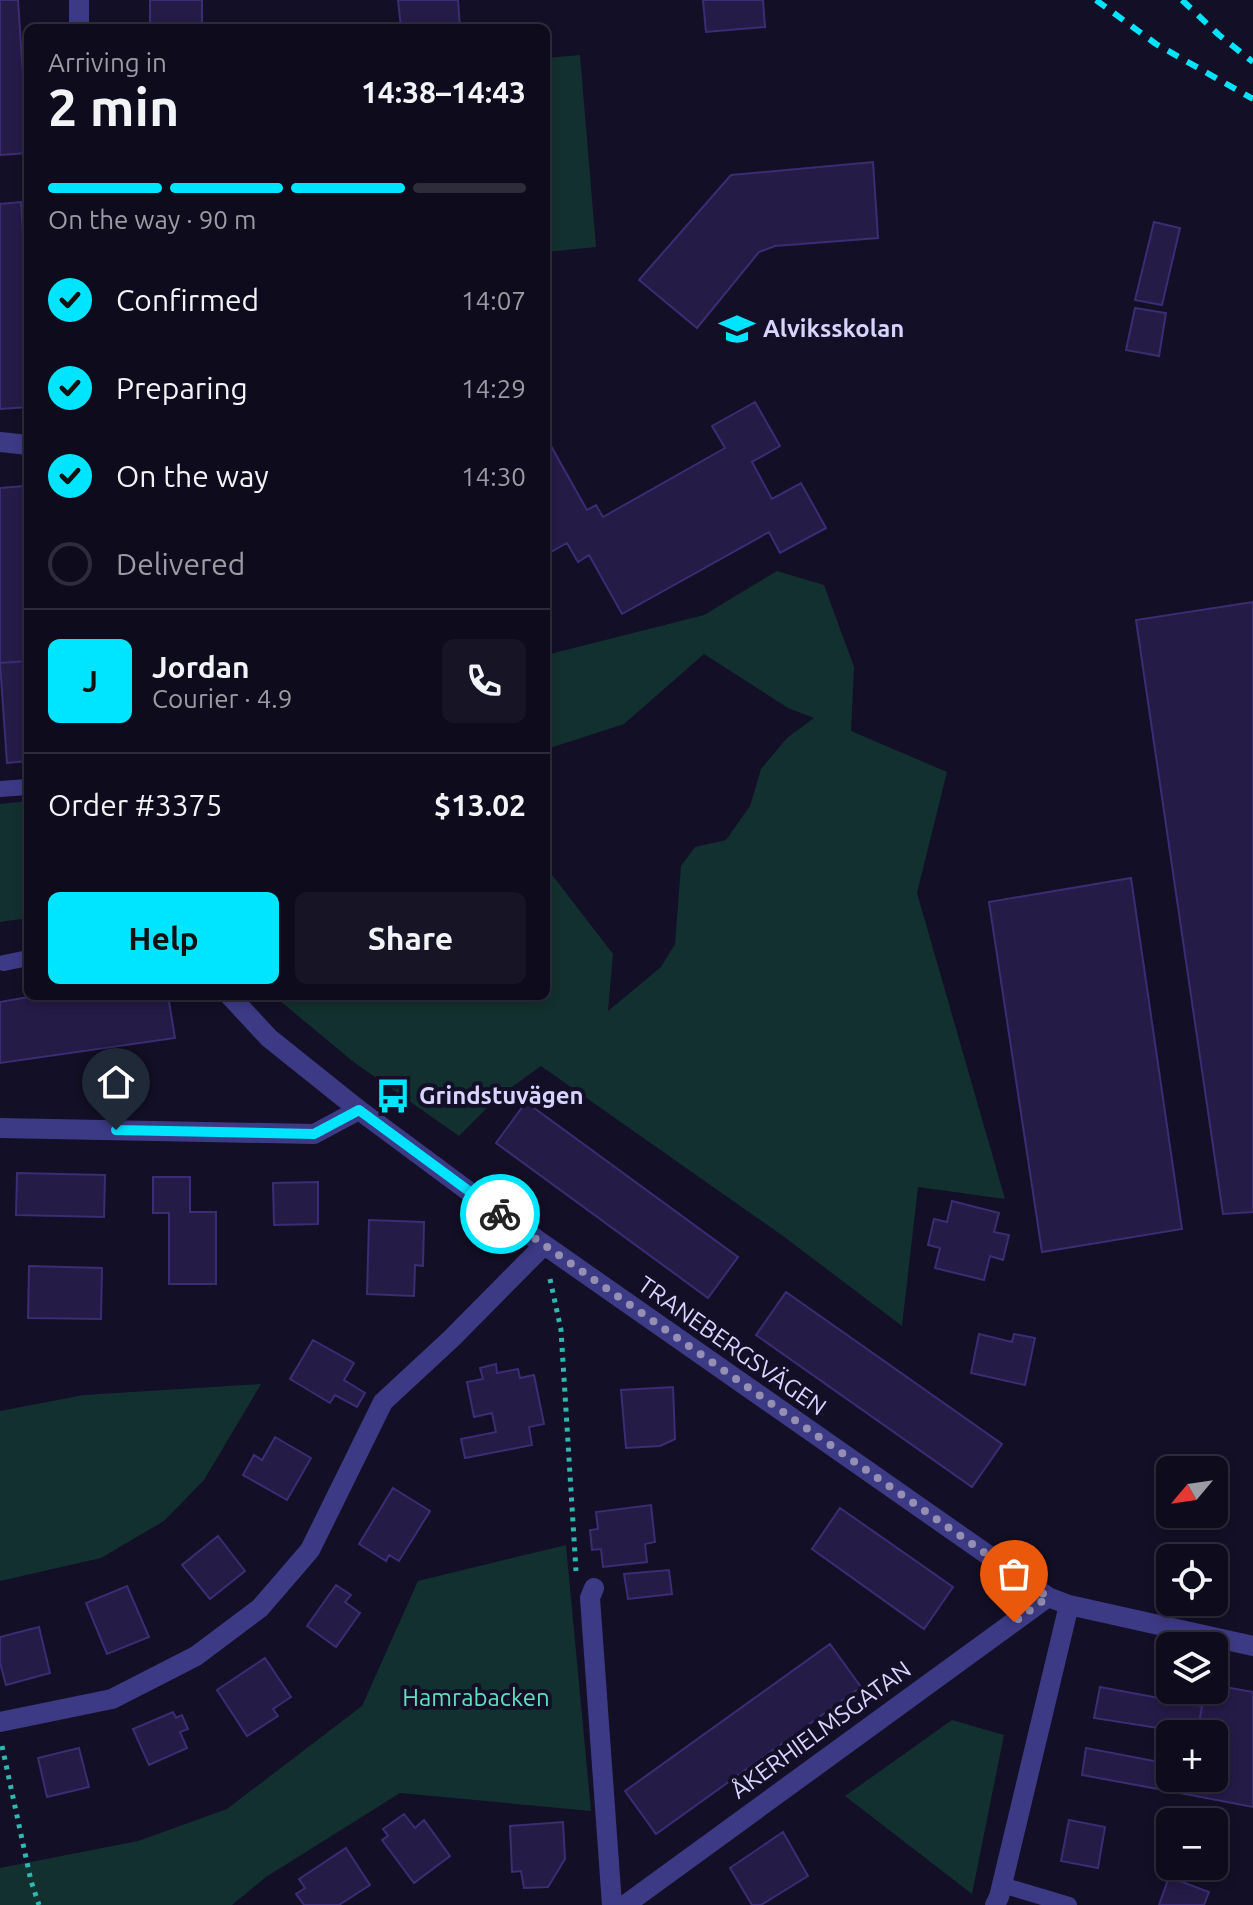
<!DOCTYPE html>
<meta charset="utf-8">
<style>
:root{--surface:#0e0b1c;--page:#171425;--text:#f1f3f6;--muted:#9b9ba3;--line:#2e2b3b;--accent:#00e5ff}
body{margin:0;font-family:Ubuntu,sans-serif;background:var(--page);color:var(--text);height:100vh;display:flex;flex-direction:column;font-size:30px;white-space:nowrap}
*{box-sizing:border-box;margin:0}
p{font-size:26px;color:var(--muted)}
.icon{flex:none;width:44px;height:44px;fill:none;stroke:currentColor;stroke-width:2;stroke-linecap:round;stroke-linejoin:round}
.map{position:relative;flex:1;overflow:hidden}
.sheet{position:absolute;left:24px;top:24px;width:526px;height:976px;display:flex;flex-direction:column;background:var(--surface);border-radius:12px;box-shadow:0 4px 12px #0003,0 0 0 2px var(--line)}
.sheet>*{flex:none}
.needle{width:52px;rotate:241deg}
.fabs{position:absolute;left:1156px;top:1456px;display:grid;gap:16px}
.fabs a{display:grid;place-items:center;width:72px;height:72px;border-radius:12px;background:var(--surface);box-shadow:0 4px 12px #0003,0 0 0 2px var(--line);font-size:40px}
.pin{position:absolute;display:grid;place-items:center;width:68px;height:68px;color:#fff;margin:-82px -34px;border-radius:50% 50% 50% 0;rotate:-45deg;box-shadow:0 0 8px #0007}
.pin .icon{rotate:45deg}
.courier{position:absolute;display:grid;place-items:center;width:80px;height:80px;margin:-40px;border:6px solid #00e5ff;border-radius:50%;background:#fff;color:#222;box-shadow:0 2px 10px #0007}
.summary em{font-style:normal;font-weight:600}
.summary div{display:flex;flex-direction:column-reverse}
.summary{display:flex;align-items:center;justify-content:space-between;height:136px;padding:0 24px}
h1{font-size:52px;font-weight:600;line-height:60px}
.bar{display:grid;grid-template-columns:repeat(4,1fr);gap:12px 8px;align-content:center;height:96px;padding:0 24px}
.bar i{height:10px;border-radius:6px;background:var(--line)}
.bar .on{background:var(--accent)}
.bar p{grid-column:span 4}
.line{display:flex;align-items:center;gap:20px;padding:0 24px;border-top:2px solid var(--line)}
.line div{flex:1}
.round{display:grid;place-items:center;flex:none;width:84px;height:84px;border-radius:12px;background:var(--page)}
ol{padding:0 24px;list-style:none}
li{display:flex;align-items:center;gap:24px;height:88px}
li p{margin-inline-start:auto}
li .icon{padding:8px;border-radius:50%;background:var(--accent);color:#111;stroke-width:4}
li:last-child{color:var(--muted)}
li i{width:44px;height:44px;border:4px solid var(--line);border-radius:50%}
.primary-button{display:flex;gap:16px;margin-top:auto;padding:16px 24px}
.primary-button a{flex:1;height:92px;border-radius:12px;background:var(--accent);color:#111;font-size:32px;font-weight:600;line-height:92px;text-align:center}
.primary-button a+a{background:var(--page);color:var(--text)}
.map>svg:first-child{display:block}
.green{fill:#12302f}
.building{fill:#241b47;stroke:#3b2d73;stroke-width:2}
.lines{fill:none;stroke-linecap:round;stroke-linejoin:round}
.path{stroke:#2fb8b0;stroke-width:5;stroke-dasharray:4 6;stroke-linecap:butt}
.lane{stroke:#3d3a85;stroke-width:16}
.street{stroke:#3d3a85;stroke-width:20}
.rail{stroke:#00e5ff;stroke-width:6;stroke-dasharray:12 10;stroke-linecap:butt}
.done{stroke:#948fb3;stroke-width:8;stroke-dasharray:0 14.4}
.route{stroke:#00e5ff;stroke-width:10}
.labels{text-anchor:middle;stroke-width:8;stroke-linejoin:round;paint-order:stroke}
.poi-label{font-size:24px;font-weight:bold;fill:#d9d4ff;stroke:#130f26;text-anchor:start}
.street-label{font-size:24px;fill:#d9d4ff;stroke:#130f26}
.park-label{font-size:24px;fill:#5fe0c0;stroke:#130f26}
</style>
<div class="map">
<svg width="1253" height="1905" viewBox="0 0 1253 1905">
<rect width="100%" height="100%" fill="#130f26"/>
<path class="green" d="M580 55 596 247 546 252V58Z
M777 571 824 585 854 667 851 731 947 772 917 893 1005 1199 918 1187 902 1326 783 1236 541 1066 497 1098 459 1136 355 1063 274 996H546V867L613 954 608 1011 661 967 675 944 681 866 695 847 726 840 750 806 761 769 787 738 814 718 788 708 704 654 624 724 550 748 546 757V655L704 615Z
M28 801V918L0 922V804Z
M261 1384 204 1480 164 1521 101 1558 0 1581V1411L84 1395Z
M566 1545 591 1811 400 1793 266 1877 232 1905H0V1868L138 1841 227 1809 362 1706 418 1581Z
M952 1720 1004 1735 972 1894 845 1796Z"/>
<path class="building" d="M0 0H18L28 153 0 155Z
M150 0H202V28H150Z
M398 0H458L460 28H401Z
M703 0H763L765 27 706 32Z
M873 162 878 238 775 246 759 252 697 328 639 280 731 175Z
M21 202 28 308V407L0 409V204Z
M1154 222 1180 228 1162 305 1135 300Z
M1135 308 1166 313 1159 356 1126 350Z
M755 402 780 446 752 462 772 499 801 483 826 528 780 553 769 532 622 614 589 555 578 562 567 543 549 553 546 548V437L587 510 596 505 603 517 725 448 712 426Z
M24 486 28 532V661L0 663V488Z
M1253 602V1212L1223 1214 1136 620Z
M28 661V761L7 763 0 663Z
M1131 878 1182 1229 1042 1252 989 902Z
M34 996H168L175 1038 0 1063V1002Z
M526 1102 738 1257 708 1298 496 1143Z
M17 1173 105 1175 104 1217 16 1215Z
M153 1177H190V1212H216V1284H169V1213H153Z
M318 1182V1224L274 1225 273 1183Z
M952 1201 999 1213 994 1232 1009 1235 1003 1260 990 1256 984 1280 935 1268 940 1248 928 1245 934 1219 947 1222Z
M369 1220 424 1222 423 1266 415 1265 414 1296 367 1294Z
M29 1266 102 1268 101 1319 28 1318Z
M786 1292 1002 1444 972 1487 756 1335Z
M979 1334 1012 1342 1014 1334 1035 1338 1025 1385 971 1373Z
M313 1340 354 1363 344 1380 365 1393 357 1407 335 1395 330 1403 290 1379Z
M496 1364 497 1373 518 1369 520 1378 534 1375 544 1424 529 1427 532 1445 465 1458 461 1439 496 1432 492 1413 474 1417 467 1382 483 1379 480 1368Z
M673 1387 675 1439 660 1446 626 1448 621 1390Z
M275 1437 311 1458 287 1500 243 1475 254 1455 262 1460Z
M393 1488 430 1511 399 1561 389 1555 386 1561 359 1544Z
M651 1505 655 1542 645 1544 647 1562 603 1567 601 1549 592 1550 590 1530 598 1529 596 1512Z
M840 1508 953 1587 924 1629 812 1549Z
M218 1536 245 1571 210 1599 182 1565Z
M669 1570 672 1594 628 1599 624 1574Z
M336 1585 351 1595 345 1602 360 1613 336 1647 307 1626Z
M127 1586 149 1637 107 1654 86 1603Z
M39 1627 50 1673 6 1685 0 1663V1637Z
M830 1644 861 1687 656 1834 625 1791Z
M265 1658 291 1697 273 1709 278 1716 247 1736 217 1690Z
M1214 1685 1253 1692V1807L1185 1794 1188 1778H1214V1734H1197L1205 1690H1214Z
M1100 1687 1202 1706 1197 1734 1094 1718Z
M173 1712 176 1718 182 1715 188 1729 180 1732 187 1748 149 1765 133 1729Z
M79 1748 89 1787 47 1797 38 1758Z
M1086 1748 1170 1764V1778H1188L1185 1794 1082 1775Z
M404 1814 415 1828 424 1820 450 1856 414 1883 382 1840 388 1836 383 1829Z
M1069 1820 1105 1827 1098 1868 1061 1861Z
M563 1822 565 1859 548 1887 524 1888 521 1871 512 1872 510 1826Z
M783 1832 808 1876 761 1905H752L730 1868Z
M346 1848 370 1885 339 1905H304L296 1894 305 1888 299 1879Z
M1169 1877 1209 1892 1204 1905H1159Z"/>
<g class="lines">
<path class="path" d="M550 1279 561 1330 576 1571
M2 1746 31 1881 39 1905"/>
<path class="lane" d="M0 789 28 787
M4 963 28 958
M1002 1885 1069 1905"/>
<path class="street" d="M79 28V0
M0 442 28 445
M230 996 269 1038 359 1110 483 1202 1048 1597 1069 1605 1253 1646
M0 1128 314 1134 359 1110
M594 1588 590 1598 612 1905
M0 1722 112 1699 196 1656 260 1608 310 1550 383 1402 452 1338 543 1246
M625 1905 1048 1597
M995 1905 999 1897 1069 1605"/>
<path class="rail" d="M1096 0 1156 44 1253 99
M1182 0 1219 35 1253 62"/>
</g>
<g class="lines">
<path class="done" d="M500 1214 1048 1597 1014 1622"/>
<path class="route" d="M116 1130 314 1134 359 1110 500 1214"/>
</g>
<defs>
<g id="school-bare" transform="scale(2.76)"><path d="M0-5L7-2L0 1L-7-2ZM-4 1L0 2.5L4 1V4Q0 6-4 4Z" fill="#00e5ff" stroke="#130f26" stroke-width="2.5" paint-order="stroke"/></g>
<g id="bus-bare" transform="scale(2.76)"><path d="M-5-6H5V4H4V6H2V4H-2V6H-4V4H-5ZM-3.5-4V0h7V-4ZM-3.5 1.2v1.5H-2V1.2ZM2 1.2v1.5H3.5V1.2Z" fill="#00e5ff" stroke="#130f26" stroke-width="2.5" paint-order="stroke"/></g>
</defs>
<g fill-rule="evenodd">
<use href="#school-bare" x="737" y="329"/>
<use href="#bus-bare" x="393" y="1096"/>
</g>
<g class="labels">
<g class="poi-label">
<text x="763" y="337">Alviksskolan</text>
<text x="419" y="1104">Grindstuvägen</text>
</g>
<g class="street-label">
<text transform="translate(732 1346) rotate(35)" y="8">TRANEBERGSVÄGEN</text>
<text transform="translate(821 1730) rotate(-36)" y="8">ÅKERHIELMSGATAN</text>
</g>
<g class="park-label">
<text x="476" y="1706">Hamrabacken</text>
</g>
</g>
</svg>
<div class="fabs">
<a><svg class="needle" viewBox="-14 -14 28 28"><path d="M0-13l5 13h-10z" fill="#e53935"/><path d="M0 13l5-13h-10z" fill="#9b9ba3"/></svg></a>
<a><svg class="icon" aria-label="locate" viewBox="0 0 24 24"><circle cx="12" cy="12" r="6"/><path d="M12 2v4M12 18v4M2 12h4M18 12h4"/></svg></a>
<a><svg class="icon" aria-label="layers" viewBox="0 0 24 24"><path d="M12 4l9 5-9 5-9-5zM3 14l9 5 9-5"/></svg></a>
<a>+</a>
<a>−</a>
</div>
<div class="pin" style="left:1014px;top:1622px;background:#ea580c"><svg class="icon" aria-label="bag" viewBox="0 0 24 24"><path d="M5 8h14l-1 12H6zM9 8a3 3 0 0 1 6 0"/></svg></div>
<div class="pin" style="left:116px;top:1130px;background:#1f2937"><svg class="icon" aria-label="home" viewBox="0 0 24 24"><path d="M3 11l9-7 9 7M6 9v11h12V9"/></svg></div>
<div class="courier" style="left:500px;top:1214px"><svg class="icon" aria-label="bike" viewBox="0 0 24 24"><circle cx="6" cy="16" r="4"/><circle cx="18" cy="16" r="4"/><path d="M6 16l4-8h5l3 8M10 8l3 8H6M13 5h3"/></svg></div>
<section class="sheet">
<div class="summary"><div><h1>2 min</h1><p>Arriving in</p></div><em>14:38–14:43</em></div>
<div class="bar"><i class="on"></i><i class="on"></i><i class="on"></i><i></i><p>On the way · 90 m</p></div>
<ol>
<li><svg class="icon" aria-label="check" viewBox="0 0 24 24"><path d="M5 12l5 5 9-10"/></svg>Confirmed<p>14:07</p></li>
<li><svg class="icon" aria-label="check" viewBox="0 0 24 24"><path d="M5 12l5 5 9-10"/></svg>Preparing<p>14:29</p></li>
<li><svg class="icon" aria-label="check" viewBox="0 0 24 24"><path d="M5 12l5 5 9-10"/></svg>On the way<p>14:30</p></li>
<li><i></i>Delivered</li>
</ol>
<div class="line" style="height:144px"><b class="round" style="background:var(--accent);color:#111">J</b><div><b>Jordan</b><p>Courier · 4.9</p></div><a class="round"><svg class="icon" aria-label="phone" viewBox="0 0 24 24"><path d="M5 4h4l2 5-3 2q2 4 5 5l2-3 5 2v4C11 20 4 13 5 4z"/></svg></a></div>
<div class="line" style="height:104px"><div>Order #3375</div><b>$13.02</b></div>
<div class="primary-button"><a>Help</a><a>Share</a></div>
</section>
</div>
